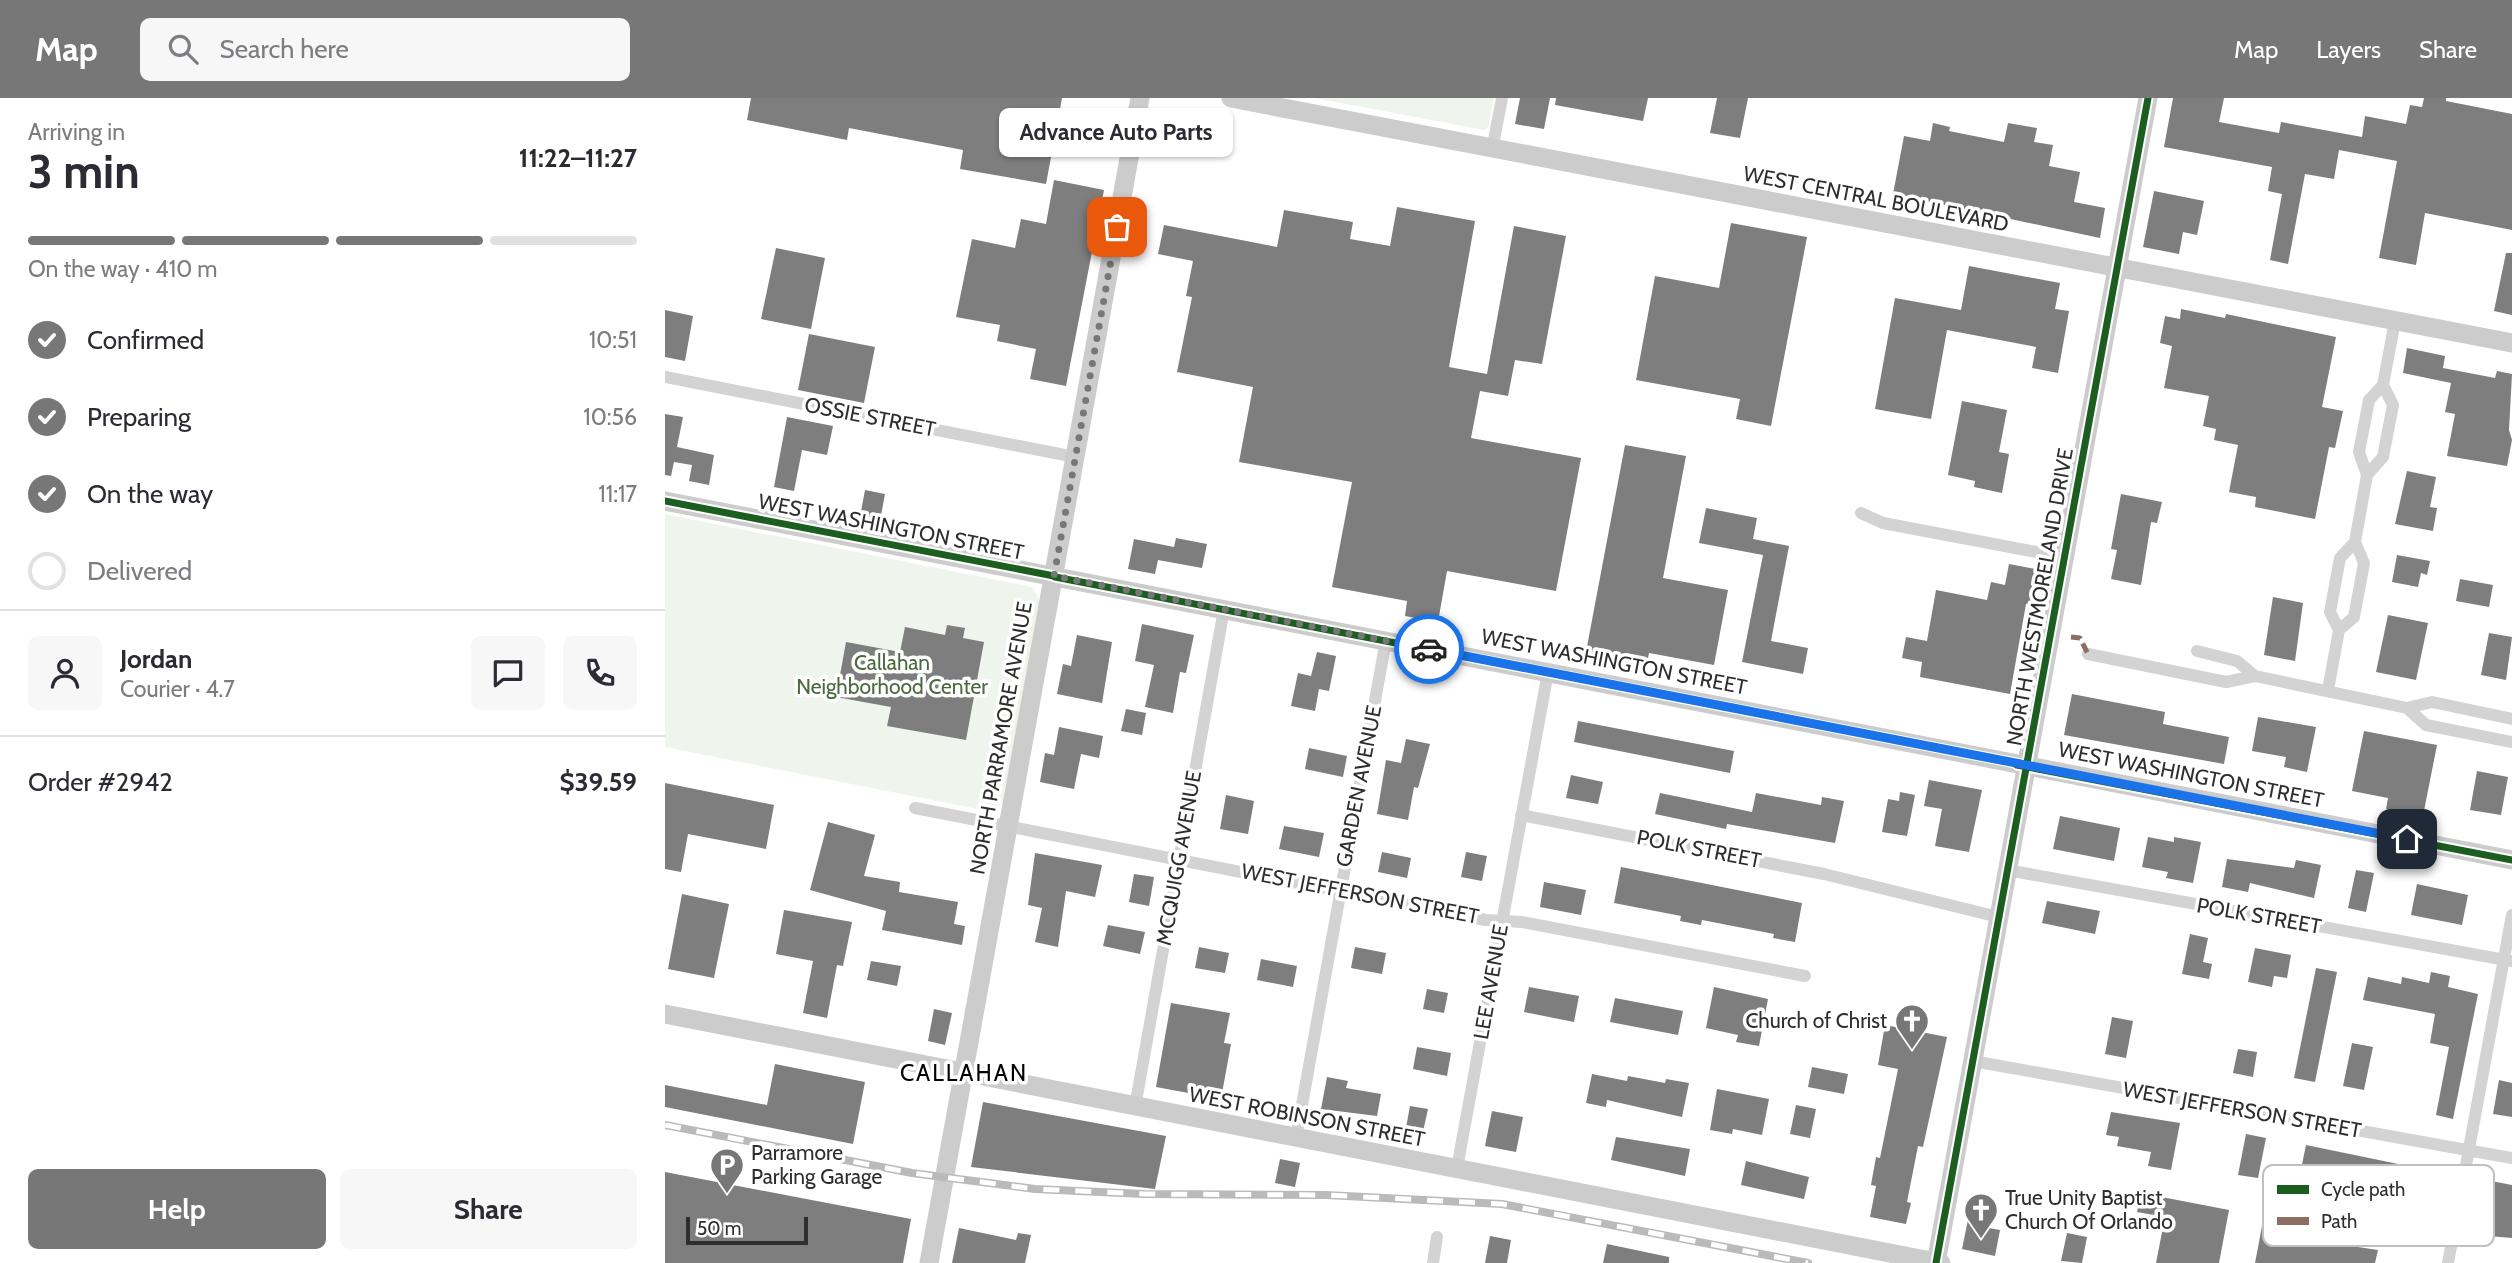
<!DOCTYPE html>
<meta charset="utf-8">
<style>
:root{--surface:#fff;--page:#f7f7f7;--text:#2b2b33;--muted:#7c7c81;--line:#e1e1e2;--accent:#777}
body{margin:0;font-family:Cabin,sans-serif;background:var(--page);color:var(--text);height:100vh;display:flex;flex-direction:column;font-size:26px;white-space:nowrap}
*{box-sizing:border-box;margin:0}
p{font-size:23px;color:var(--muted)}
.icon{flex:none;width:38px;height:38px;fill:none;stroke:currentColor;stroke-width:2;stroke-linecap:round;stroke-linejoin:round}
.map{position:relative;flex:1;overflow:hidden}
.sheet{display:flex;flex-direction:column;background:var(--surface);width:665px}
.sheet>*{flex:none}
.scale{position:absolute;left:21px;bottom:18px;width:122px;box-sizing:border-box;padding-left:7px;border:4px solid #2e2e2e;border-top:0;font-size:19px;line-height:24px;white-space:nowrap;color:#2e2e2e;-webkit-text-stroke:5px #fff;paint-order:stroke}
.pin{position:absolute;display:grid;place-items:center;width:60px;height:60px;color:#fff;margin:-30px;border-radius:14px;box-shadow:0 4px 10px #0006}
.courier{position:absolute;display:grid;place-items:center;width:70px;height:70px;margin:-35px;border:5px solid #1a73e8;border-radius:50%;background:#fff;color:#222;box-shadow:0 2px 9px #0007}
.bubble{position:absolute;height:49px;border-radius:10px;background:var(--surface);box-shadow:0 2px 5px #0004;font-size:23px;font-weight:800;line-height:49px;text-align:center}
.summary em{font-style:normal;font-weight:800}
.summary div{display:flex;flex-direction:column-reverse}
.summary{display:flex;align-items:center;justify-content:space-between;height:119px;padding:0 28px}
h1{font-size:46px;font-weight:800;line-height:52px}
.bar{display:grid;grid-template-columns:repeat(4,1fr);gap:10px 7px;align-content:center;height:84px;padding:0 28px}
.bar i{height:9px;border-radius:5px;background:var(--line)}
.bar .on{background:var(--accent)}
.bar p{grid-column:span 4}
.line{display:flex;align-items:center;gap:18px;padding:0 28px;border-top:2px solid var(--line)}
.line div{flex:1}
.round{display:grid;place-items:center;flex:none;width:74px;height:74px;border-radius:10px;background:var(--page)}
ol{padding:0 28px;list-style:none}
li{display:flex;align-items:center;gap:21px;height:77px}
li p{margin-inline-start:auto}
li .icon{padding:7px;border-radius:50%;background:var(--accent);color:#fff;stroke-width:4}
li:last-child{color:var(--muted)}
li i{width:38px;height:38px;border:4px solid var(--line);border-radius:50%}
.button{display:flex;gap:14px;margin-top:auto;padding:14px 28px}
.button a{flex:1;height:80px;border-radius:10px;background:var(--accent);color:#fff;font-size:28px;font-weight:800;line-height:80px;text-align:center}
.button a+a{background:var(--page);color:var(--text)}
header{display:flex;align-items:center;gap:42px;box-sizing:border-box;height:98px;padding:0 35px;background:var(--accent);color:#fff}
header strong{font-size:33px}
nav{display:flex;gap:38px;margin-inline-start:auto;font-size:24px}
.search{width:490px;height:63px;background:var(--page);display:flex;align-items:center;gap:18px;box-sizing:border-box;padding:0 24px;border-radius:10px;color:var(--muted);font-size:26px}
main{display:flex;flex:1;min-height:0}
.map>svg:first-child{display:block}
.green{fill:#eff4ec}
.building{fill:#7e7e7e}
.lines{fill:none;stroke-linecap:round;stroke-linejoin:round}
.street{stroke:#d3d3d3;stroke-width:12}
.secondary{stroke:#ccc;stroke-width:19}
.rail-casing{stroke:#bababa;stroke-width:8}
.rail{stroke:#fff;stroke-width:5;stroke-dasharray:16;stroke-linecap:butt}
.quiet{stroke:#8d6e63;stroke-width:5;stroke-dasharray:10 5;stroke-linecap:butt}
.cycleway-casing{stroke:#fff;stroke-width:11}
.cycleway{stroke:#1b5e20;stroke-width:7}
.done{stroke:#777;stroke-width:7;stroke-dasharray:0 12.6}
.route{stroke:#1a73e8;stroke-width:9}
.labels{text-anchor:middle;stroke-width:7;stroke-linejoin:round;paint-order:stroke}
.street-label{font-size:21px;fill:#2e2e2e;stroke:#fff}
.park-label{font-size:21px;fill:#4a693c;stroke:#fff}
.poi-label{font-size:21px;fill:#2e2e2e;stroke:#fff;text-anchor:start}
.neighbourhood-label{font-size:23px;letter-spacing:2px;fill:#000;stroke:#fff}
.key{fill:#fff;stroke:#c0c0c0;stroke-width:2}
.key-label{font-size:19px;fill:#2e2e2e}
</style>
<header>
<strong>Map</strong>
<div class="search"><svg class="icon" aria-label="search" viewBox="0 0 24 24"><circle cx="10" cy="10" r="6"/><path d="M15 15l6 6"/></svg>Search here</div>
<nav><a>Map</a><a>Layers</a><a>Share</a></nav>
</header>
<main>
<section class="sheet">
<div class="summary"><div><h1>3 min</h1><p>Arriving in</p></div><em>11:22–11:27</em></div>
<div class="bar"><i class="on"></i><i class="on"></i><i class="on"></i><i></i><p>On the way · 410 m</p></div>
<ol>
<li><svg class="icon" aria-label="check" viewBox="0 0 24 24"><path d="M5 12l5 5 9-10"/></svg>Confirmed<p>10:51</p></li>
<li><svg class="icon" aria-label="check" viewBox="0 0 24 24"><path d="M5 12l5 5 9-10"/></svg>Preparing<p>10:56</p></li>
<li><svg class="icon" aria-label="check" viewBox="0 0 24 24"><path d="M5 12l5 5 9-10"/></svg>On the way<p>11:17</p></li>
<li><i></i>Delivered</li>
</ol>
<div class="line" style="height:126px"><a class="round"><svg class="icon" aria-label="person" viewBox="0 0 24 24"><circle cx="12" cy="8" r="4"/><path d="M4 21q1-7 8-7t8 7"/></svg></a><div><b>Jordan</b><p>Courier · 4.7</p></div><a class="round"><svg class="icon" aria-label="chat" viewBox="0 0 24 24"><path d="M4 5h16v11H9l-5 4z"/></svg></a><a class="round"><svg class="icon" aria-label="phone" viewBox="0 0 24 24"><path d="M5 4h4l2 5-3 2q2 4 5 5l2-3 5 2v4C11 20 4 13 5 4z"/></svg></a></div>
<div class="line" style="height:91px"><div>Order #2942</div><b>$39.59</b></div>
<div class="button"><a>Help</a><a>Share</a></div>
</section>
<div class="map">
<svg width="1847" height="1165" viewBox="0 0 1847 1165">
<rect width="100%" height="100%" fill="#fff"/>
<path class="green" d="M650 0H829L823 30 819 32Z
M0 416 367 489 375 503 338 703 332 710 318 712 0 649Z"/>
<path class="building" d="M86 0H397L381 86 295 71 298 52 184 30 182 42 82 22Z
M855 0H885L879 31 850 26Z
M891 0H983L978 23 890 7Z
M1052 0H1083L1075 40 1045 35Z
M1508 0H1559L1554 24 1614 35 1616 24 1697 39 1700 18 1741 26 1745 7 1757 9 1759 0H1781V3L1847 16V132L1760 115 1751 167 1714 160 1732 63 1674 52 1669 81 1640 76 1623 166 1605 162 1617 96 1603 93 1607 69 1499 49Z
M1268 25 1285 29 1284 33 1339 44 1343 25 1372 30 1369 44 1388 47 1384 68 1415 74 1409 104 1440 110 1435 140 1228 96 1239 38 1265 43Z
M389 82 439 92 401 288 365 281 371 251 332 243 335 227 291 219 307 141 350 150 356 121 381 126Z
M1489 93 1539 103 1532 137 1518 134 1514 156 1478 149Z
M732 109 810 123 784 269 822 276 849 128 901 138 877 266 850 262 843 298 815 293 806 340 916 360 891 493 782 473 773 524 740 518 742 503 667 489 687 384 574 364 588 289 512 274 527 199 521 198 528 163 493 156 499 127 612 149 619 112 688 124 685 141 725 148Z
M1066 125 1142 139 1106 328 1071 321 1075 301 971 282 990 178 1054 190Z
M111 150 160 160 146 231 96 221Z
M1841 155H1847V217L1829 213Z
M1304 168 1395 185 1390 211 1404 213 1393 275 1367 270 1371 249 1282 232 1266 321 1210 311 1230 200 1296 212Z
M1516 211 1560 220 1561 216 1671 239 1657 309 1678 313 1670 350 1664 349 1650 421 1590 409 1591 399 1564 394 1573 347 1549 342 1551 331 1538 328 1544 298 1499 290 1507 248 1495 245 1500 218 1515 221Z
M0 212 28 218 20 263 0 259Z
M144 236 210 249 199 305 133 292Z
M1742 250 1780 258 1778 270 1830 280 1832 273 1847 276 1844 332 1847 342 1842 368 1782 358 1790 316 1780 314 1786 285 1738 275Z
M1297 303 1342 312 1334 354 1344 356 1337 395 1309 389 1310 383 1283 377Z
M0 316 18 319 12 349 49 357 44 387 24 383 27 367 9 364 6 378 0 377Z
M122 319 168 328 162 357 137 352 129 393 109 389Z
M960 347 1021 358 998 480 1063 492 1049 567 984 555 982 565 921 554Z
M1742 373 1771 379 1765 409 1772 410 1768 433 1730 426Z
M200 392 220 396 215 423 195 419Z
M1456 396 1497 404 1492 425 1486 424 1476 487 1446 481 1452 452 1446 451Z
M1041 410 1092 420 1088 441 1124 448 1106 543 1143 550 1138 576 1077 564 1098 457 1034 445Z
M511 440 542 446 537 470 493 462 490 476 463 471 469 441 509 449Z
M1732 457 1765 463 1762 477 1756 475 1753 489 1727 484Z
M1344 466 1371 471 1365 506H1361L1345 596 1255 579 1257 564 1237 560 1241 539 1262 543 1271 492 1322 502 1326 484 1340 487Z
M1795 481 1828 487 1824 509 1791 503Z
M1608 499 1638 505 1630 563 1599 557Z
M1723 517 1763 525 1751 582 1711 574Z
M477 526 529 537 521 575 515 574 508 615 480 609 489 567 470 563Z
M282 527 300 530 298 540 319 544 301 642 222 628 226 609 171 599 181 544 235 554 240 529 280 537Z
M1824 535 1847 539 1841 582 1816 577Z
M412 537 447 544 437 605 392 596 398 566 406 568Z
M652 554 671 558 664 593 654 591 650 613 626 608 633 575 646 578Z
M1407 596 1500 614 1498 626 1564 639 1559 666 1399 637Z
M461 611 481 615 477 637 456 633Z
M1593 619 1651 629 1642 674 1619 669 1621 659 1587 653Z
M913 623 1069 653 1065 675 909 644Z
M394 629 438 638 434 660 416 656 409 691 375 684 380 655 389 657Z
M1699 633 1772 647 1758 718 1721 711 1723 700 1687 693Z
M741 641 765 646 753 690 749 689 743 722 712 716 721 662 736 665Z
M644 650 682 658 678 679 640 671Z
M1812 673 1843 679 1836 717 1805 712Z
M906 677 938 684 933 706 901 700Z
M1264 682 1317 692 1304 754 1270 748 1277 711 1259 708Z
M0 685 109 707 101 751 23 736 16 774 0 771Z
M1235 694 1250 697 1242 738 1217 734 1223 701 1234 703Z
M995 695 1087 714 1091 695 1156 707 1157 699 1179 703 1170 745 1062 726 1061 731 990 716Z
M561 697 589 703 583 736 555 731Z
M1395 718 1455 730 1449 763 1388 751Z
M163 724 210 737 199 778 235 784 234 794 293 804 289 826 300 828 297 847 217 832 221 813 145 792Z
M619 728 659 735 654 759 614 751Z
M1483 739 1509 744V739L1536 744 1528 785 1501 780 1503 774 1477 769Z
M717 754 746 760 742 780 713 774Z
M801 754 822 758 817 783 796 779Z
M370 755 437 767 430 799 401 793 393 849 370 844 377 810 363 807Z
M1562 761 1629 770 1631 762 1656 767 1649 800 1585 785 1583 794 1557 789Z
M956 769 1137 805 1130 844 1108 840 1109 836 1037 822 1036 827 1015 823 1016 818 949 805Z
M1691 772 1709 775 1701 814 1683 810Z
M469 776 489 779 484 808 464 804Z
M879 784 921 792 916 817 875 809Z
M1752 786 1803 797 1797 827 1746 817Z
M17 796 64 806 49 880 3 871Z
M1382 803 1435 813 1430 836 1377 825Z
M119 812 187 824 178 868 172 867 162 920 138 915 148 863 111 856Z
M443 827 480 834 475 856 438 848Z
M1525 836 1543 840 1538 864 1547 866 1544 881 1517 876Z
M534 849 564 855 560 875 530 870Z
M690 849 721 855 717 876 686 870Z
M1590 850 1626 857 1622 880 1609 878 1607 889 1583 884Z
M596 861 632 868 628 889 592 882Z
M206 863 236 868 232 888 202 882Z
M1651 870 1672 874 1650 984 1629 980Z
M1766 874 1785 878 1783 889 1813 896 1788 1021 1771 1017 1784 949 1765 945 1770 916 1698 902 1703 879 1736 886 1737 879 1764 885Z
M864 889 914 898 909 924 859 914Z
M1049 889 1103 901 1094 948 1071 944 1073 937 1041 930Z
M762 891 783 895 779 915 758 911Z
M950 900 1018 913 1013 937 945 924Z
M506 905 565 915 559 945 566 946 556 1001 491 989Z
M269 911 287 915 280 947 263 943Z
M1447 919 1468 923 1461 960 1440 956Z
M1220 927 1282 939 1258 1049 1253 1048 1242 1104 1246 1105 1241 1126 1205 1119 1211 1088 1206 1087 1211 1059 1215 1060 1233 971 1213 967Z
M1687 945 1708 949 1699 992 1678 988Z
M752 949 786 955 782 978 748 971Z
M1573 951 1592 954 1588 979 1568 975Z
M110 966 200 984 188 1046 0 1009V987L102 1007Z
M1147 969 1183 976 1179 996 1143 989Z
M927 976 962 983 963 978 1000 985 1001 981 1024 985 1017 1019 942 1002 941 1009 921 1005Z
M662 979 683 983 681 990 716 996 712 1018 656 1011Z
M1834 982 1847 985V1019L1828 1016Z
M1052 991 1104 1001 1097 1037 1068 1031 1067 1036 1045 1032Z
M318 1004 501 1038 490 1091 306 1069Z
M1131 1007 1151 1011 1145 1040 1125 1036Z
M745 1008 763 1011 757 1038 740 1035Z
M827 1013 858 1019 851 1054 820 1048Z
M1446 1014 1515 1025 1506 1072 1483 1068 1486 1054 1452 1048 1454 1039 1441 1037Z
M1581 1036 1601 1040 1593 1080 1573 1077Z
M951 1039 1025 1051 1020 1078 946 1062Z
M1641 1047 1772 1074 1768 1096 1718 1087 1717 1090 1690 1085 1689 1090 1658 1084 1657 1091 1633 1086Z
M615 1061 635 1065 630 1089 610 1085Z
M1081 1063 1144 1079 1139 1101 1076 1087Z
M0 1074 246 1121 238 1165H0Z
M1816 1081 1847 1087V1140L1811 1137 1814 1119H1809Z
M1476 1095 1564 1112 1554 1165H1491L1500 1119 1472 1114Z
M1305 1112 1327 1116 1324 1130 1335 1132 1330 1158 1297 1151Z
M1598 1123 1622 1128 1620 1138 1713 1152 1710 1165H1590Z
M294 1130 351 1142 353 1135 366 1137 360 1165H287Z
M1402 1135 1422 1139 1417 1165 1396 1163Z
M825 1138 846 1142 842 1165H820Z
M942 1146 1004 1159V1165H938Z"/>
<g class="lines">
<path class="street" d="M827 52 837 0
M0 279 410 359
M1702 377 1718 359 1728 307 1718 287
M1196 415 1218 425 1398 459
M1674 532 1689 519 1699 465 1690 444
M1532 553 1572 563 1590 578
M1423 556 1561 584 1590 578 1742 610
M1663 592 1674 532 1665 514 1675 460 1690 444 1702 377 1694 354 1704 302 1718 287 1730 223
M1847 621 1767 604 1742 610 1761 627 1847 644
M250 710 821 822 857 824 1140 878
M856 717 1159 776 1333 819
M1342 772 1847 863
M1308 963 1847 1060
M470 1009 559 511
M631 1040 721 542
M792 1070 883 574
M768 1165 772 1139
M1783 1165 1847 817"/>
<path class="secondary" d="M566 0 1847 245
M0 403 1847 762
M0 916 1276 1165
M264 1165 475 0
M1271 1165 1483 0"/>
<g class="rail-casing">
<path id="rail" d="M0 1027 247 1075 370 1091 479 1096 661 1097 837 1106 1143 1165"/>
</g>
<use href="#rail" class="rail"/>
<path class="quiet" d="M1406 539 1415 540 1423 556"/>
<g class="cycleway-casing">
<path id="cycleway" d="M0 403 389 478
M390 479 1361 667
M1352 667 1847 762
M1271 1165 1483 0"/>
</g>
<use href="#cycleway" class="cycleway"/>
</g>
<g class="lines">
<path class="done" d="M452 129 389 478 764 551"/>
<path class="route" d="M764 551 1742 741"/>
</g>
<defs>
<g id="church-pin" transform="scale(1.75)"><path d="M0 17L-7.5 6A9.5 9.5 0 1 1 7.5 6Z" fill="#777" stroke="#fff"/><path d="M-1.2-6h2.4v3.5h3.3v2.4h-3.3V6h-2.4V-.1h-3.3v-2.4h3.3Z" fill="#fff"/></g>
<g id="parking-pin" transform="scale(1.75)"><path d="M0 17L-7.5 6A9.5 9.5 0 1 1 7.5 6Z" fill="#777" stroke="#fff"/><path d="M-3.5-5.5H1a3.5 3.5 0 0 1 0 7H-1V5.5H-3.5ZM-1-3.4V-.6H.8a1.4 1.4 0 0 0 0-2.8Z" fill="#fff"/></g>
</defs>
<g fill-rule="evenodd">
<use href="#church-pin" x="1247" y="923"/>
<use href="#parking-pin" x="62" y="1067"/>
<use href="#church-pin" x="1316" y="1112"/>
</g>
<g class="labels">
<g class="street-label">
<text transform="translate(1211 101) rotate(11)" y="7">WEST CENTRAL BOULEVARD</text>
<text transform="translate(205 319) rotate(11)" y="7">OSSIE STREET</text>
<text transform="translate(226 429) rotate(11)" y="7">WEST WASHINGTON STREET</text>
<text transform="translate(1375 499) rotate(-80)" y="7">NORTH WESTMORELAND DRIVE</text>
<text transform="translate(949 564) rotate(11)" y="7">WEST WASHINGTON STREET</text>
<text transform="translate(336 640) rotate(-80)" y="7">NORTH PARRAMORE AVENUE</text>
<text transform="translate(1526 677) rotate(11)" y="7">WEST WASHINGTON STREET</text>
<text transform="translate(694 688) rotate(-79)" y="7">GARDEN AVENUE</text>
<text transform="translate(1034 751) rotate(11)" y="7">POLK STREET</text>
<text transform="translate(514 760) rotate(-80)" y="7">MCQUIGG AVENUE</text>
<text transform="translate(695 796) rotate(11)" y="7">WEST JEFFERSON STREET</text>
<text transform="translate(1594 818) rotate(10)" y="7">POLK STREET</text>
<text transform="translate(826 884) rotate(-80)" y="7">LEE AVENUE</text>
<text transform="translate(1577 1012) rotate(10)" y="7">WEST JEFFERSON STREET</text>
<text transform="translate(642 1019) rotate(11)" y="7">WEST ROBINSON STREET</text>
</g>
<g class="park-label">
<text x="227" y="572">Callahan<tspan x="227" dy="24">Neighborhood Center</tspan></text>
</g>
<g class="poi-label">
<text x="1222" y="930" text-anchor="end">Church of Christ</text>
<text x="86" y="1062">Parramore<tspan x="86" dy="24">Parking Garage</tspan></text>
<text x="1340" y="1107">True Unity Baptist<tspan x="1340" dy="24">Church Of Orlando</tspan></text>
</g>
<g class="neighbourhood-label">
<text x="299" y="983">CALLAHAN</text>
</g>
</g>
<rect x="1598" y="1067" width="231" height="81" rx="10" class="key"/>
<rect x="1612" y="1087" width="32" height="9" fill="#1b5e20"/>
<rect x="1612" y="1119" width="32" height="8" fill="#8d6e63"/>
<g class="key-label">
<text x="1656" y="1098">Cycle path</text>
<text x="1656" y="1130">Path</text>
</g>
</svg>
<div class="scale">50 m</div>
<div class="pin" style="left:452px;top:129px;background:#ea580c"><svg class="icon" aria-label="bag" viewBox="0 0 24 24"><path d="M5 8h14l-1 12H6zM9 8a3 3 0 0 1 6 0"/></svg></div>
<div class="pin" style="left:1742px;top:741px;background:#1f2937"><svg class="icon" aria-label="home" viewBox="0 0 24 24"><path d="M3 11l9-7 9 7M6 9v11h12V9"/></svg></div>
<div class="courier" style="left:764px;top:551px"><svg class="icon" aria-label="car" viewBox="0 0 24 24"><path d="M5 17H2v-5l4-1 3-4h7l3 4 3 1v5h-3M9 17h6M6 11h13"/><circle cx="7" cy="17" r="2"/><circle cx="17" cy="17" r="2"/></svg></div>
<div class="bubble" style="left:334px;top:10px;width:234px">Advance Auto Parts</div>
</div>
</main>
